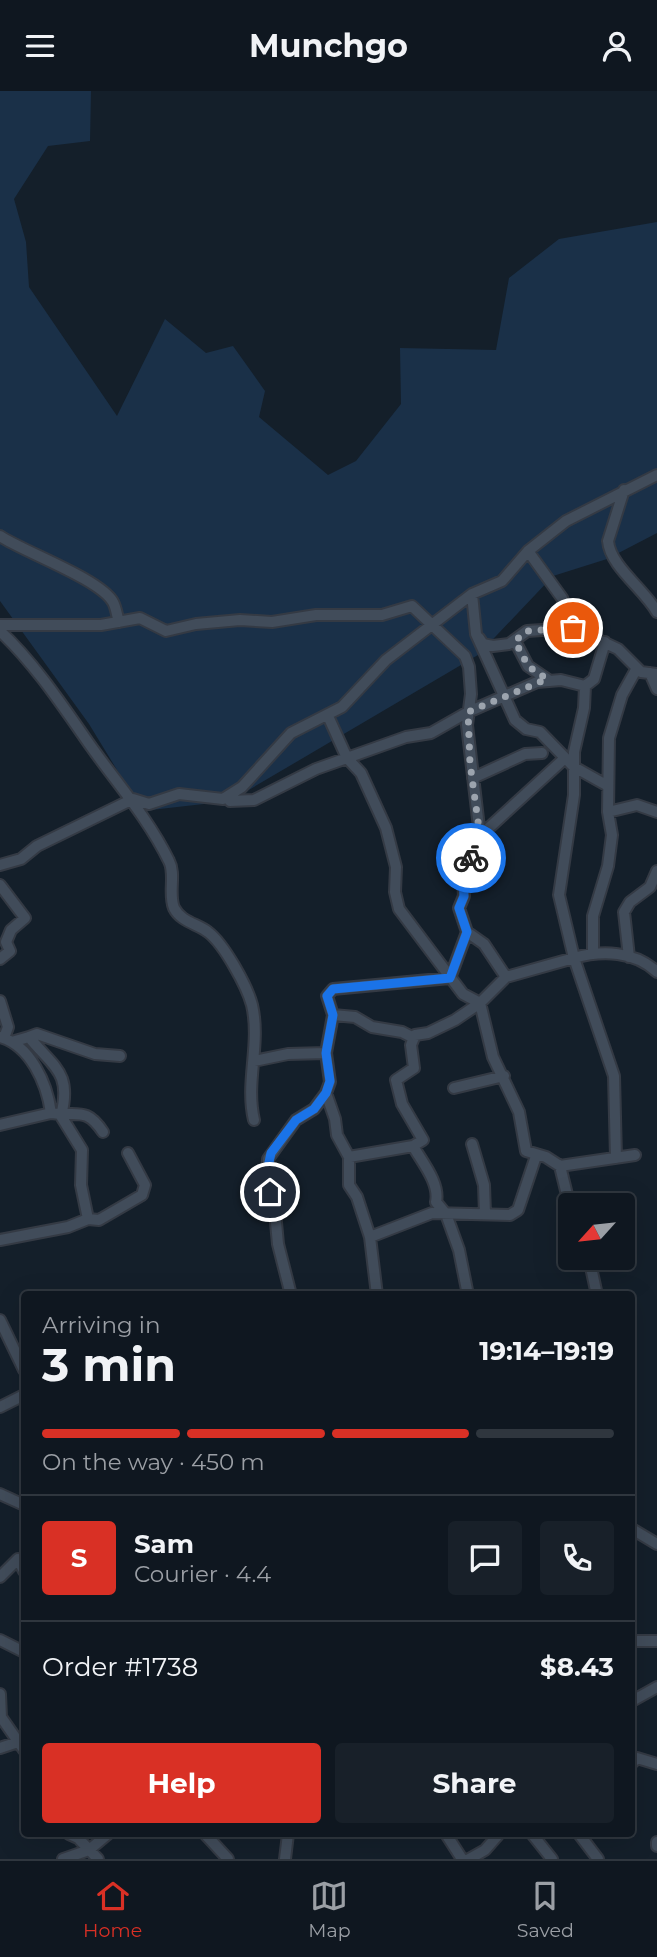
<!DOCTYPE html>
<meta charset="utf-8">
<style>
:root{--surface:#0f1720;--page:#182029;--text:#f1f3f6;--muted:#9b9fa5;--line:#2f363e;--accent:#d93025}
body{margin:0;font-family:Montserrat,sans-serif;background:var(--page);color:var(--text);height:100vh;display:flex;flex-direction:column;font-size:26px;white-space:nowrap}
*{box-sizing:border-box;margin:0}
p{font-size:23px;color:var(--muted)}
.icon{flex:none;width:38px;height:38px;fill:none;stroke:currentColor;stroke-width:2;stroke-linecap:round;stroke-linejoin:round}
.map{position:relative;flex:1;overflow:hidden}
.details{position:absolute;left:21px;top:1200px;width:614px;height:546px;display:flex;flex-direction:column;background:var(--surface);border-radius:7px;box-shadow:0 7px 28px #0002,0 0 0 2px var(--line)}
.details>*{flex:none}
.needle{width:46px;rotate:243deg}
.fabs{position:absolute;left:558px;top:1102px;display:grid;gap:14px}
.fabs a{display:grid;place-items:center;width:77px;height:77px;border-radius:7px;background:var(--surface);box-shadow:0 7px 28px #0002,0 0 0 2px var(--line);font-size:35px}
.pin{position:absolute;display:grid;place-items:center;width:60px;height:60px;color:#fff;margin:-30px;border:4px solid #fff;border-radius:50%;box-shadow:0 2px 7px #0007}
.courier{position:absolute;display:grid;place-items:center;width:70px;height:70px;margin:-35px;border:5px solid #1a73e8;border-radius:50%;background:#fff;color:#222;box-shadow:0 2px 9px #0007}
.overview em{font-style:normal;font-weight:700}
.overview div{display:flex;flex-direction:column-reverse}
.overview{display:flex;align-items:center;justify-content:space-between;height:119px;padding:0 21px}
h1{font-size:46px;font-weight:700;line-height:52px}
.bar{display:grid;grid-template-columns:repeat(4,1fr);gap:10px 7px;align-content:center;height:84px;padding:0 21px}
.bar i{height:9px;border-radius:5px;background:var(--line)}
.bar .selected{background:var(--accent)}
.bar p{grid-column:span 4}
.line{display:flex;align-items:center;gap:18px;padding:0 21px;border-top:2px solid var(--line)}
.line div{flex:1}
.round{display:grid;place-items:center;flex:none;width:74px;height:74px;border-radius:7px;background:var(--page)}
.action{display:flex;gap:14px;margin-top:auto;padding:14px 21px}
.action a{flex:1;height:80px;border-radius:7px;background:var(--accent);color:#fff;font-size:28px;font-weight:700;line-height:80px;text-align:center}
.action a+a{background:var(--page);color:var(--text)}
header{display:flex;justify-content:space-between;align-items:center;height:91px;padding:0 21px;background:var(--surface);font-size:32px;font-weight:700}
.tab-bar{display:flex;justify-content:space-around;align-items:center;height:98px;border-top:2px solid var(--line);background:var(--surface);font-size:19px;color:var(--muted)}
.tab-bar a{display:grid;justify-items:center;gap:4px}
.tab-bar .selected{color:var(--accent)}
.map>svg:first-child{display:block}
.grass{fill:#1a3048}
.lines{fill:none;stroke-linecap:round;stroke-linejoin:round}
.minor-casing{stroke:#343a44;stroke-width:14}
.minor{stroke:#414c5a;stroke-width:10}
.done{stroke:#9ca4ae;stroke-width:7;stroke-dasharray:0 12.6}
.route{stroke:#1a73e8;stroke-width:9}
</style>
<header><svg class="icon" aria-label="menu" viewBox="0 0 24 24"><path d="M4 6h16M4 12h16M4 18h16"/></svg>Munchgo<svg class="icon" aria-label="person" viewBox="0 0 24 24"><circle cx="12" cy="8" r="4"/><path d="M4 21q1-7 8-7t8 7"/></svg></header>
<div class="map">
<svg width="657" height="1768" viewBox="0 0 657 1768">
<rect width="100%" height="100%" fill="#141f2a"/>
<path class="grass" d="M0 0H91L90 50 48 55 14 108 26 151 29 196 117 325 165 228 206 262 233 255 265 300 259 326 328 384 356 370 401 313 400 257 496 259 509 187 559 148 657 131V442L607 468 553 485 478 564 230 710 142 720 89 633 0 510Z"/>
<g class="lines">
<g class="minor-casing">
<path id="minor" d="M624 399 608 450C610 475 644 498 657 521
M0 445C24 461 100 488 113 511 116 516 117 525 119 531
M528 460 562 507 573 537
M472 503 476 543 515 629 526 638 540 641 574 676 608 695
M0 534H101L140 527 166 540 196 533 240 529 272 531 316 524H382L412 515 465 565 469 576 471 603 467 634 480 745 463 790 464 805 459 817 467 841 450 887 333 898 327 905 333 924 326 962 330 991 326 1002 335 1028 337 1044 349 1066V1094L357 1106 370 1146
M0 540C32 570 58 608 83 644 112 687 146 723 169 770 176 783 168 803 174 817 181 831 198 833 208 841 224 853 247 895 252 914 261 953 245 991 254 1029
M479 547 483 553 493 555 509 553 527 540 573 537 618 558 641 581 657 583
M515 550 528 575 547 588
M650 582 657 598
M585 595 594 588 605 551
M328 625 347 667 361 682 386 737 396 776 395 801 399 818 463 903 480 912 493 966 519 1021 526 1060 546 1066 560 1075 570 1116
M473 687 525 663 542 662
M230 710 254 709 316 678 406 646 431 642 468 621 537 591 561 589 585 595 584 617 574 661V704L559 804 574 867 506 886 480 912 455 929 428 942 415 944 411 954 414 977 396 989 402 1013 423 1049 413 1055C422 1071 440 1092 436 1111L446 1123 459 1159 468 1204
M608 721 637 714 657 721
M480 745 565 667
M0 774 21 768 37 755 133 708 149 713 179 703 223 708 242 696 291 642 342 616 386 569 472 503 502 490 528 460 566 430 657 384
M0 794 25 827 11 839 6 851 10 860 0 868
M467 841 484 853 506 886
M593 862V825L608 775 612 744 608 721 609 647 622 604 637 577
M629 866 624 821 630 811 650 796 657 780
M0 910 8 936 4 947
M333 924 355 926 372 936 402 941 414 947
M0 946C30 954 47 992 51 1022 77 1026 86 1015 103 1041
M29 946 37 943 95 963 120 965
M15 950 29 946C54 977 72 981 61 1025L82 1059 81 1094 88 1128
M254 970 288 963 326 962
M454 997 504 985
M0 1034 51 1022
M472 1053 484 1094 485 1123
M349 1066 413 1055
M616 1067 614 985 574 867C602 859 635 860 657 881
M560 1075 635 1064
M0 1149 68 1136 88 1128 99 1129 142 1104 145 1094 128 1062
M589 1167 597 1204
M291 1204 278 1153 275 1121 268 1093V1068L296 1029 314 1018 326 1002
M377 1204 370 1146 432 1122 510 1124 518 1119 536 1065
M0 1229 24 1279
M0 1316 24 1304
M0 1403 24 1414
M632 1438 657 1453
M0 1486 18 1468 24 1480
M0 1549 24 1561
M632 1550H657
M0 1603 1 1626 24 1659
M632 1610 657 1596
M0 1657 18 1651
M632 1672 637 1667 657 1673
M69 1743 78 1747 98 1768
M205 1743 228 1768
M446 1743 462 1768
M532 1743 552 1768
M579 1743 598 1768
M657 1751V1755
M63 1768 89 1759 108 1743
M285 1768 288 1743
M469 1768 485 1759 499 1743"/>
</g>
<use href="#minor" class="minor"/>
</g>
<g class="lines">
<path class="done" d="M471 767 480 745 470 672 468 621 547 588 528 575 515 550 527 540 573 537"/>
<path class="route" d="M270 1101 268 1076 271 1062 296 1029 314 1018 326 1002 330 990 326 962 333 924 327 905 333 898 450 887 467 841 459 817 464 805 463 790 471 767"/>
</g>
</svg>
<div class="fabs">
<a><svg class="needle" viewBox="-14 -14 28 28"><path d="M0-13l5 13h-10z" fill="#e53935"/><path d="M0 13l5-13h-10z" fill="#9b9fa5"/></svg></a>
</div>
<div class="pin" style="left:573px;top:537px;background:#ea580c"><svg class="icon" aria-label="bag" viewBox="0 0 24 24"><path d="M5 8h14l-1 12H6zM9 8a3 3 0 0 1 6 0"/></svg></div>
<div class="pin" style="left:270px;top:1101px;background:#1f2937"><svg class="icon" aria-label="home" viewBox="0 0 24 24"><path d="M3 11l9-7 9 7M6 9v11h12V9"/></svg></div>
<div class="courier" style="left:471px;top:767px"><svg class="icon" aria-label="bike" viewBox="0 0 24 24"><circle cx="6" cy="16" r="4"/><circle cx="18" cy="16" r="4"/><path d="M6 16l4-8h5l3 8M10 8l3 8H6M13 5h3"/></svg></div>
<section class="details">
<div class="overview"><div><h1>3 min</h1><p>Arriving in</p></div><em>19:14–19:19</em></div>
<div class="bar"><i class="selected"></i><i class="selected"></i><i class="selected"></i><i></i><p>On the way · 450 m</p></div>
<div class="line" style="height:126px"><b class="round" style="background:var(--accent);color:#fff">S</b><div><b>Sam</b><p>Courier · 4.4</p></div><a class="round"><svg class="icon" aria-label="chat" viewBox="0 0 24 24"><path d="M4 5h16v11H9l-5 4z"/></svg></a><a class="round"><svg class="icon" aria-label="phone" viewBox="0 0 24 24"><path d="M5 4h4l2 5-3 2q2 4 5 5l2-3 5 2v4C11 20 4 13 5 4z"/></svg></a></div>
<div class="line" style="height:91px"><div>Order #1738</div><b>$8.43</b></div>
<div class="action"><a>Help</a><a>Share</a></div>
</section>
</div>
<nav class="tab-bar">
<a class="selected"><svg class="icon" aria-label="home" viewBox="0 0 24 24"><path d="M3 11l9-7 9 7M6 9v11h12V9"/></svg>Home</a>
<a><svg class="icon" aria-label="map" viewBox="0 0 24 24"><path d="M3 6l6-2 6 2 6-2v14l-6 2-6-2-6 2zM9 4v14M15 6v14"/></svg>Map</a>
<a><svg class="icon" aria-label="saved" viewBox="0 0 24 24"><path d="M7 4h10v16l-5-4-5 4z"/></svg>Saved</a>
</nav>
